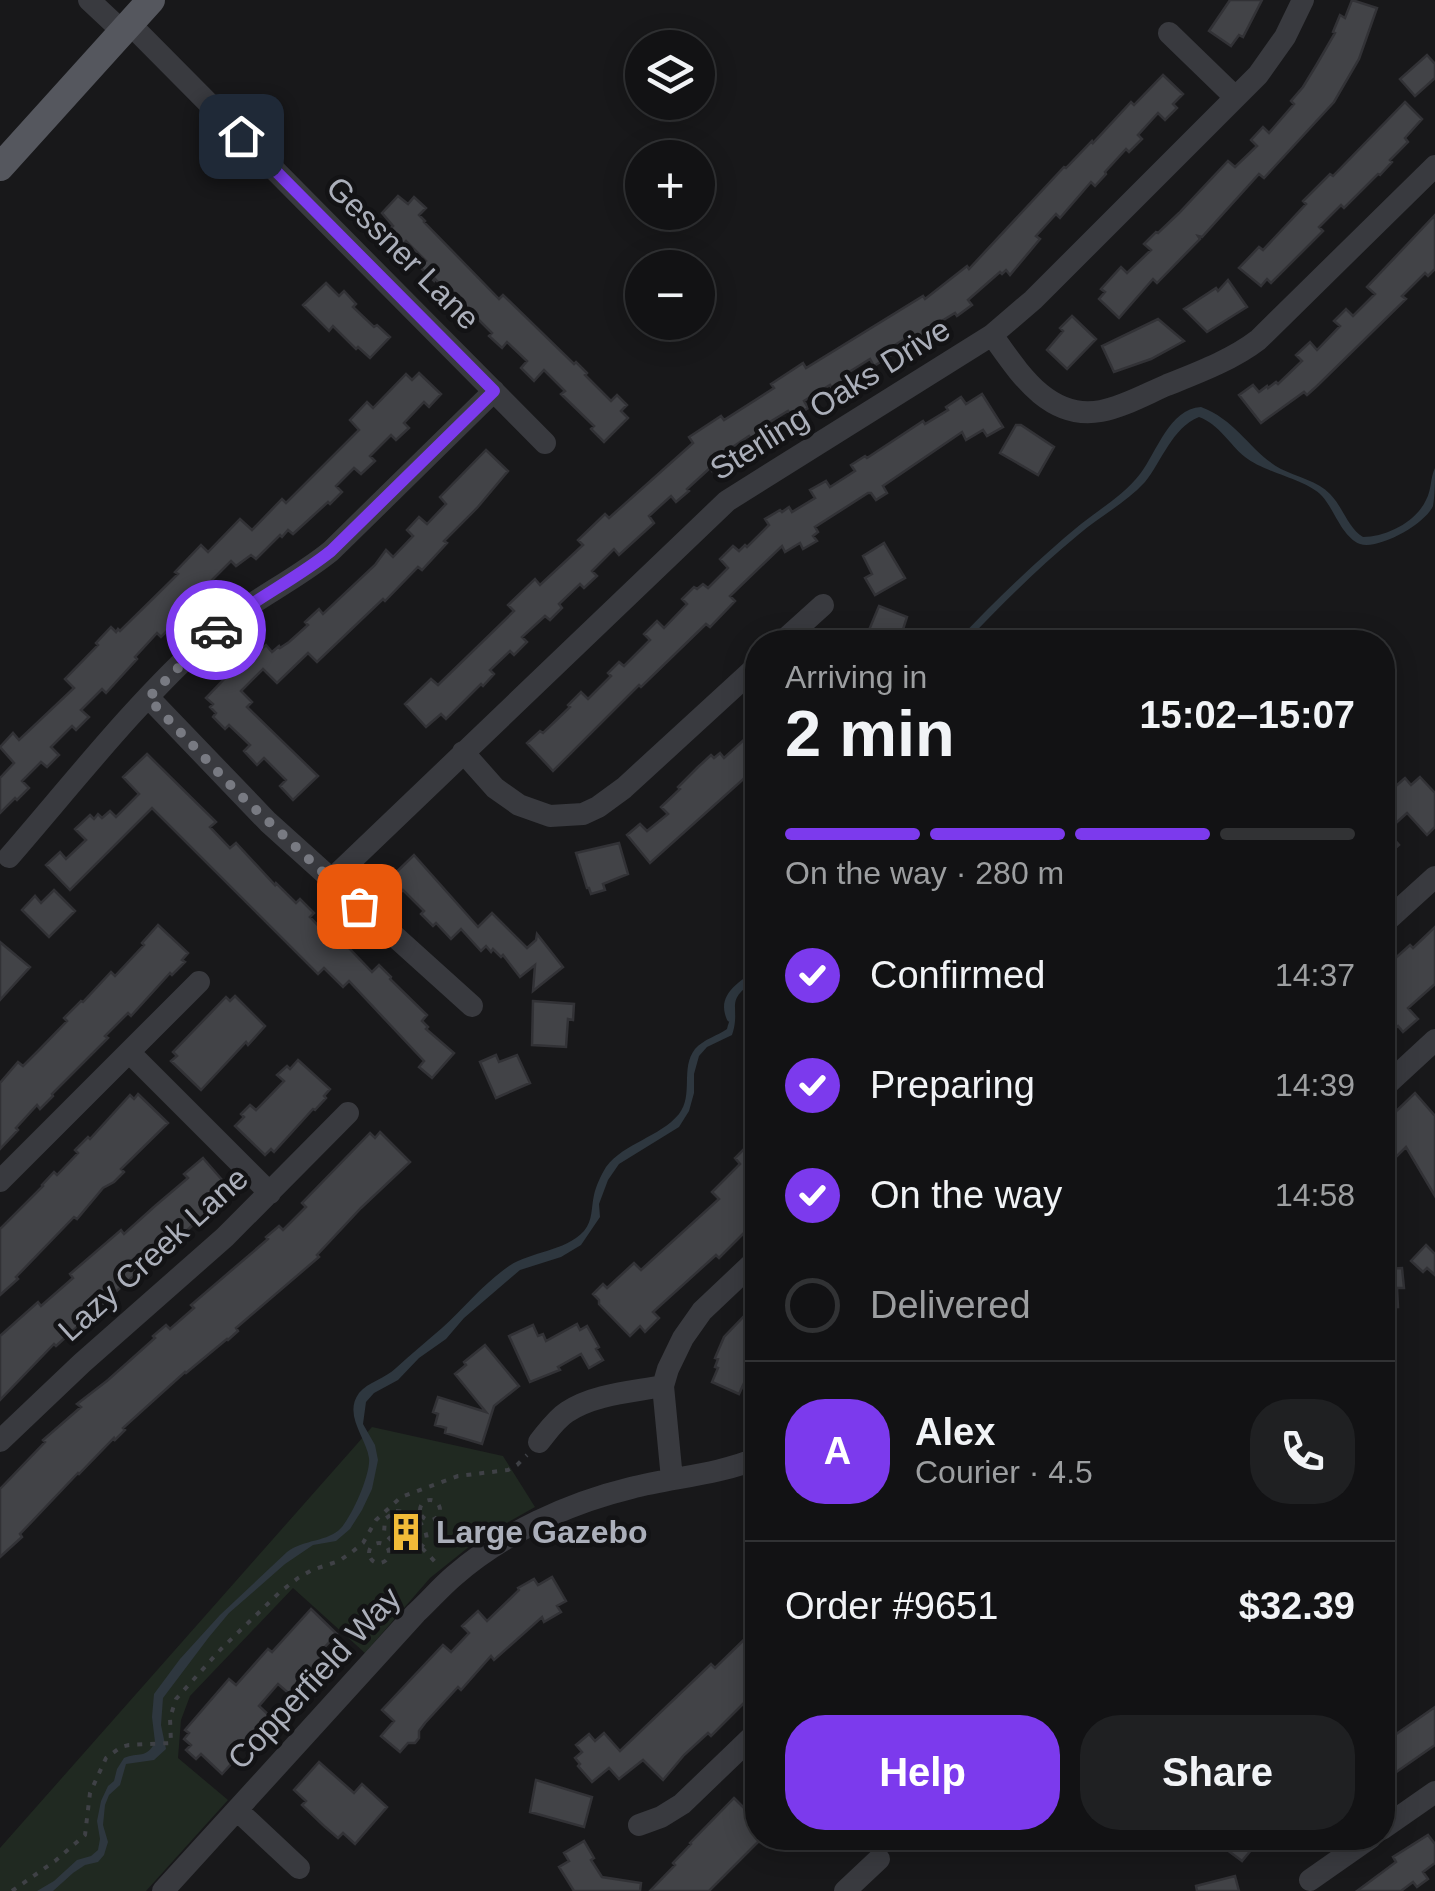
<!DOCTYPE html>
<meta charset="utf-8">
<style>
:root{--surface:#121214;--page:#1f2022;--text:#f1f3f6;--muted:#9c9ea0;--line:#313234;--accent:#7c3aed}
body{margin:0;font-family:Helvetica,sans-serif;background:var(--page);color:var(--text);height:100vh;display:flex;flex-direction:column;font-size:38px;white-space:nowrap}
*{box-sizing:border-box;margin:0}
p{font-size:32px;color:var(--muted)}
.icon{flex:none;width:55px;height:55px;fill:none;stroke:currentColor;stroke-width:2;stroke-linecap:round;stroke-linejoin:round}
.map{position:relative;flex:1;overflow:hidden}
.side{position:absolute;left:745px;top:630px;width:650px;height:1220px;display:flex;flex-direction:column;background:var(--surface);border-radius:40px;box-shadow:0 5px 25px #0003,0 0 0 2px var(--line)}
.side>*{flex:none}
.tools{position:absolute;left:625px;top:30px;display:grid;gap:20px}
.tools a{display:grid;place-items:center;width:90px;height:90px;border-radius:50%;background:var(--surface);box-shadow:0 5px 25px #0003,0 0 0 2px var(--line);font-size:50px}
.pin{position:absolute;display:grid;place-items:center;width:85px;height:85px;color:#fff;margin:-42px;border-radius:20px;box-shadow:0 5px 15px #0006}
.courier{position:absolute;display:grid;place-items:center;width:100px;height:100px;margin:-50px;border:8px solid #7c3aed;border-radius:50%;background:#fff;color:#222;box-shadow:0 2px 12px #0007}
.summary em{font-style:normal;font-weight:600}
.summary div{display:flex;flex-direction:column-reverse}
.summary{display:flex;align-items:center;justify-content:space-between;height:170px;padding:0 40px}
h1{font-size:65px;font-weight:600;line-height:75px}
.bar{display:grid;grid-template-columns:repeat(4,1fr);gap:15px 10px;align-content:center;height:120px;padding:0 40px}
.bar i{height:12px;border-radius:8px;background:var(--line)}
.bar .on{background:var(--accent)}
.bar p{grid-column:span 4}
.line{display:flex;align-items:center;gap:25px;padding:0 40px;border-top:2px solid var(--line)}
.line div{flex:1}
.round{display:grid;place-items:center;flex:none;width:105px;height:105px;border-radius:40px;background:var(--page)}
ol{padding:0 40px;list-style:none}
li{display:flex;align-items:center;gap:30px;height:110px}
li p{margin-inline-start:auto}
li .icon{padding:10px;border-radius:50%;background:var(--accent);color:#fff;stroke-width:4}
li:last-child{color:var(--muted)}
li i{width:55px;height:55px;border:5px solid var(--line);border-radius:50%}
.cta{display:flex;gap:20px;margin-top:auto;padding:20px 40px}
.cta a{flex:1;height:115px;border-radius:40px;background:var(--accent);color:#fff;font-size:40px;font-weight:600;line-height:115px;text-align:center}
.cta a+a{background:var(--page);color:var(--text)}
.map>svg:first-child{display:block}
.green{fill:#202921}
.water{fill:#2e373f}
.building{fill:#424347;stroke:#323236;stroke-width:2.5}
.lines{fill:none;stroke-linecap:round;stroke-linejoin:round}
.path{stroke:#3f4146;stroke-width:4;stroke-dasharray:5 8;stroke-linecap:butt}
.minor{stroke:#393a3f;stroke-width:22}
.major{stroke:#55575e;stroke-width:28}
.done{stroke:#787a82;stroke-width:10;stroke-dasharray:0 18}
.route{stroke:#7c3aed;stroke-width:12}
.labels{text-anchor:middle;stroke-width:9;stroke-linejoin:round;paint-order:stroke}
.street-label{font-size:32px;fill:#abafba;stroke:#131315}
.poi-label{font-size:32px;font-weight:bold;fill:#abafba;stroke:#131315;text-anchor:start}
</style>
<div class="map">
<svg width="1435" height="1891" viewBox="0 0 1435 1891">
<rect width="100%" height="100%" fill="#18181a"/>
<path class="green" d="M372 1427 503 1456 535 1507 480 1538 430 1578 365 1653 293 1588 190 1696 181 1720 178 1758 228 1800 146 1891H0V1848Z"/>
<path class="water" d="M1201 407C1238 421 1250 452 1281 469 1297 477 1318 481 1330 494 1343 507 1348 528 1363 537 1386 537 1416 522 1426 500 1432 489 1430 478 1435 468 1435 480 1435 495 1433 506 1425 524 1379 550 1360 544 1342 537 1334 509 1322 496 1306 479 1265 473 1245 457 1229 444 1220 425 1199 417 1172 428 1162 461 1145 482 1126 503 1100 516 1078 535 1038 568 1001 605 966 642H956C995 601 1037 560 1081 524 1101 508 1124 495 1140 474 1157 452 1169 409 1201 407Z
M757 970V980C722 1001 742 1006 732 1035L707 1047 699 1056 694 1074V1093L689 1111 679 1127 619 1164 608 1180 599 1204 600 1217 581 1245 561 1257 520 1270 464 1318 446 1339 419 1358 398 1380 374 1393 366 1402 363 1424 375 1445 378 1460 372 1489 362 1510 350 1529 336 1541 313 1545 285 1564 229 1613 209 1637 163 1698 161 1725 166 1749 154 1760 126 1764 120 1785 109 1795 105 1805 103 1825 108 1842 104 1855 98 1862 85 1865 73 1873 53 1891H37L54 1881 77 1860 91 1856 98 1850 100 1839 97 1821 101 1801 108 1786 114 1781 117 1769 124 1758C138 1752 147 1759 155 1742L152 1717 154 1694 180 1659 220 1615 287 1552C304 1539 328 1542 341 1528 352 1516 371 1474 369 1458 366 1437 343 1415 359 1393 368 1382 386 1378 396 1368 411 1354 427 1341 442 1328 465 1307 483 1284 509 1266 532 1251 564 1252 584 1231 593 1220 591 1208 594 1195 596 1186 601 1175 606 1167 624 1143 660 1137 679 1114 694 1095 680 1068 695 1049 704 1039 717 1036 727 1029 731 1014 729 1029 725 1014 719 993 742 979 757 970Z"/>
<path class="building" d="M1230 0H1262L1243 37 1239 35 1231 46 1209 31Z
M1352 0 1377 8 1359 59 1334 102 1264 178 1259 174 1202 237 1198 236 1200 239 1157 283 1153 279 1119 318 1099 299 1105 292 1101 289 1121 267 1127 273 1151 250 1144 244 1156 232 1158 233 1179 213 1228 161 1235 167 1257 146 1251 140 1263 127 1269 133 1294 104 1291 101 1303 87 1317 64 1335 33 1333 32 1340 15 1345 18Z
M1427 55 1435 64V78L1415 96 1400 79Z
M1163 75 1183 94 1173 104 1177 108 1165 120 1158 113 1138 135 1142 139 1129 152 1126 149 1105 172 1106 174 1095 186 1091 182 1060 218 1056 214 1036 236 1040 239 1010 275 1006 270 1002 274 1000 272 968 300 972 305 957 316 955 313 927 330 929 332 915 341 911 335 887 350 890 356 874 366 870 359 846 374 849 380 833 390 830 385 804 401 808 408 793 418 788 411 765 425 768 431 752 441 749 436 724 453 728 460 712 471 710 468 687 489 689 491 676 502 671 496 649 516 654 523 619 555 614 549 592 571 597 576 584 588 580 584 559 604 562 608 550 620 545 616 522 637 527 642 514 655 510 651 490 670 494 674 483 686 481 684 446 719 441 714 426 727 405 704 431 679 438 685 514 611 508 605 535 579 540 585 583 545 578 540 605 514 609 518 693 443 689 437 721 416 724 420 774 388 771 384 803 363 806 368 923 296 925 299 967 266 969 269 1064 167 1066 168 1092 141 1093 143 1131 102 1134 105Z
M1405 102 1422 119 1405 138 1408 142 1390 160 1392 162 1380 175 1378 174 1344 208 1341 205 1319 227 1323 231 1271 283 1267 279 1261 286 1239 268 1259 247 1263 250 1306 204 1303 201 1330 174 1333 176Z
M398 196 408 204 414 197 426 208 419 215 425 221 424 222 499 299 503 295 574 364 576 362 587 373 585 375 611 401 617 395 627 405 621 411 628 418 604 442 591 429 594 426 561 394 565 391 544 370 534 381 521 368 527 361 507 342 502 348 489 336 492 333 472 313 470 316 435 279 434 281 420 267 426 261 406 241 401 246 387 232 393 226 382 213Z
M1435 215V269L1428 276 1425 273 1402 296 1406 299 1317 386 1307 395 1304 392 1261 423 1239 395 1253 385 1259 392 1267 386 1268 388 1276 382 1278 384 1302 361 1296 355 1310 342 1317 350 1340 326 1334 321 1346 309 1353 316 1375 294 1367 287Z
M1228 280 1247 307 1207 332 1184 309 1216 288 1218 291Z
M326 283 339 296 344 291 356 304 353 307 374 327 377 325 390 337 370 358 358 347 356 349 333 326 329 331 303 305Z
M1072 316 1096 339 1067 369 1047 350 1063 331 1060 328Z
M1158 319 1184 341 1151 359 1114 372 1102 346Z
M419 373 441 394 429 407 424 402 404 423 409 428 396 440 391 435 370 456 375 461 361 474 354 468 336 486 342 492 330 504 328 502 293 534 288 530 282 537 280 535 256 559 251 555 236 566 231 561 211 581 217 587 203 600 194 591 174 610 176 613 170 619 174 624 161 637 157 633 135 657 137 659 106 693 102 689 81 710 89 717 76 730 72 726 51 747 59 755 47 767 41 762 22 781 29 788 17 800 15 798 0 813V778L14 763 0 747 13 733 19 740 74 688 65 679 98 645 96 643 111 627 116 632 118 629 120 631 178 574 175 572 201 545 208 552 240 519 252 530 282 499 286 503 359 430 350 420 367 402 373 408 406 374 412 380Z
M982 394 1003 427 987 436 983 430 966 440 962 432 883 486 887 493 876 500 871 493H868L815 527 818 532 813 536 817 541 803 549 800 543 785 552 782 546 730 596 735 601 710 627 706 624 641 687 639 685 553 771 527 743 540 731 543 733 570 707 568 705 581 692 588 699 611 676 608 673 619 662 624 666 650 640 644 634 657 621 664 628 687 604 682 599 694 587 697 589 703 584 708 588 728 568 720 559 733 546 739 551 745 545 747 547 769 525 765 519 780 510 782 512 789 507 792 512 815 498 810 490 826 481 830 487 855 471 851 465 865 456 867 458 923 421 925 424 948 410 946 407 961 397 966 404Z
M1016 425H1021L1054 447 1038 475 1000 453Z
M486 450 508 471 477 508 444 541 447 543 422 570 418 567 387 599 385 601 383 599 317 662 308 653 277 683 263 669 241 691 252 702 247 707 318 776 293 800 280 786 286 780 264 758 257 765 244 751 250 745 229 725 225 729 213 717 216 713 210 707 213 704 206 698 233 670 236 674 266 645 272 652 279 646 280 648 289 642 308 625 305 622 319 609 323 614 375 565 386 550 393 557 413 536 407 530 419 517 427 524 446 504 440 497Z
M884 543 905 578 875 595 865 578 872 574 863 556Z
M879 606 907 617 899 642H864Z
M758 727V766L650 863 627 835 640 824 647 831 668 814 661 807 680 789 678 787 698 767 711 755 714 758 720 753 724 758Z
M147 754 216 822 210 827 230 848 236 843 275 885 276 883 296 903 300 899 314 913 310 917 331 939 338 931 351 944 348 947 372 972 379 965 391 977 390 979 427 1015 422 1021 428 1027 426 1029 454 1053 432 1078 419 1067 424 1061 349 981 343 987 324 968 318 974 152 808 70 890 46 865 60 852 66 859 86 840 75 829 90 815 94 819 98 814 102 818 110 811 116 817 139 794 123 777Z
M1420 777 1435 793V827L1427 835 1407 813 1387 831 1399 845 1382 860V798L1405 778 1411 785Z
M619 843 628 874 603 884 605 890 591 894 589 888H587L576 853Z
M414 855 478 927 492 913 527 948 536 940 537 934 563 967 533 991 535 965 520 977 503 955 501 957 493 949 491 952 486 946 481 951 461 929 451 939 436 923 433 926 421 914 424 911 403 890 398 895 386 882Z
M54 890 75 911 49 937 22 910 35 896 41 903Z
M158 925 188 953 182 960 185 962 172 975 170 973 131 1016 128 1013 105 1036 108 1038 52 1094 53 1096 40 1109 37 1105 16 1128 18 1130 0 1149V1083L18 1062 23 1066 38 1051 67 1021 64 1018 81 1001 83 1002 111 972 115 976 144 945 142 943Z
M1435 927V984L1408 1008 1418 1019 1403 1032 1398 1026 1382 1040V970L1410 945 1413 948Z
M0 942 30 967 0 1000Z
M235 996 265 1026 248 1045 246 1042 201 1090 171 1061 177 1056 173 1052 226 997 230 1001Z
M533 1001 574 1004 573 1020 568 1019 566 1047 532 1045Z
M496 1055 499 1062 517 1055 530 1083 496 1098 480 1062Z
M298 1060 330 1089 324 1096 326 1098 315 1110 313 1109 274 1152 271 1149 265 1155 235 1126 244 1117 241 1114 250 1105 256 1110 284 1081 277 1075 287 1066 290 1069Z
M1415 1093 1435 1116V1196L1406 1147 1396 1157 1383 1143 1395 1132 1390 1127 1394 1123 1389 1118Z
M138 1094 168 1123 121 1169 124 1172 114 1182 103 1188 77 1219 74 1217 16 1277 18 1279 0 1295V1229L43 1186 42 1185 54 1172 57 1175 78 1153 75 1150 88 1137 90 1139 130 1095 134 1099Z
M380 1132 410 1162 361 1208 317 1255 319 1257 236 1328 238 1331 228 1340 227 1339 186 1373 185 1372 123 1428 125 1430 115 1440 114 1438 79 1474 78 1473 20 1534 22 1537 0 1557V1489L45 1442 43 1440 81 1407 77 1404 108 1380 155 1338 153 1336 166 1325 170 1329 194 1308 191 1305 268 1239 266 1237 279 1226 283 1230 306 1207 302 1203 370 1133 375 1138Z
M745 1148 758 1161V1219L719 1258 716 1255 653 1312 659 1318 645 1332 640 1326 630 1336 599 1304V1300L593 1294 603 1284 607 1288 634 1263 641 1270 719 1199 712 1192 740 1164 735 1158Z
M203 1158 230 1189 224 1194 227 1198 196 1222 138 1276 136 1274 112 1295 114 1297 100 1310 98 1308 56 1346 54 1344 0 1400V1336L38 1302 41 1306 73 1278 70 1274 121 1230 124 1234 155 1206 188 1178 184 1174Z
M1426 1245 1435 1254V1275L1427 1268 1423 1272 1411 1261Z
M1402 1268 1404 1288H1397L1398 1307 1382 1308V1285H1386L1385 1269Z
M749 1311 758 1319V1375L753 1385 745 1381 739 1394 712 1382 718 1368 715 1367 718 1359 715 1358 724 1337Z
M577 1324 580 1330 587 1326 599 1347 596 1349 603 1360 589 1368 581 1354 558 1367 560 1370 530 1382 509 1336 533 1325 538 1336 543 1334 546 1341Z
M485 1345 519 1386 494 1406 482 1444 445 1433 446 1428 435 1425 438 1414 433 1412 438 1397 486 1412 455 1374 466 1365 464 1362Z
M393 1532a12 12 0 1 1 24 0a12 12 0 1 1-24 0Z
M552 1577 566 1601 557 1606 561 1612 544 1622 542 1617 494 1660 491 1656 461 1690 458 1687 425 1723 419 1731V1738L415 1743H408L400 1752 381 1736 394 1721 382 1710 443 1645 451 1652 469 1633 462 1626 478 1611 487 1621 519 1590 518 1588 534 1579 538 1585Z
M311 1609 337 1634 322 1650 330 1657 293 1697 278 1684 259 1706 271 1717 258 1731 256 1729 229 1758 233 1762 222 1774 201 1754 196 1759 186 1750 191 1745 184 1739 189 1733 185 1730 229 1679 236 1685 268 1649 272 1652Z
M758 1626V1689L711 1736 708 1733 684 1755 663 1780 643 1760 619 1779 609 1768 592 1782 578 1766 580 1764 575 1758 582 1752 576 1745 589 1734 595 1741 604 1733 620 1751 711 1664 715 1668Z
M1435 1707V1745L1382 1782V1744Z
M319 1762 354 1793 362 1784 387 1807 355 1844 343 1833 338 1838 324 1826 302 1805 306 1801 294 1790Z
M536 1780 592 1797 584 1827 530 1812Z
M734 1798 748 1812 758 1802V1842L709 1891H650L675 1865 673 1863 691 1844 690 1843Z
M1428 1835 1435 1844V1863L1423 1872 1428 1879 1417 1887 1413 1882 1401 1891H1357L1396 1862 1393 1857Z
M1211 1838H1261L1242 1861Z
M584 1841 594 1858 591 1860 602 1877 641 1883 640 1891H574L559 1867 569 1861 564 1853Z
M1235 1876 1239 1891H1197L1196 1886Z"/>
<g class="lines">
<path class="path" d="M420 1510a10 10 0 1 1 20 0a10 10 0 1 1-20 0Z
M396 1511C412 1511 426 1524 427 1540L418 1551 400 1549 384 1533 385 1519Z
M369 1553a10 10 0 1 1 20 0a10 10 0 1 1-20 0Z
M422 1548 439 1566
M12 1891 55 1861 85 1835 90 1793 106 1758 121 1747 129 1745 171 1743 170 1718 176 1699 221 1649 280 1592 298 1578 312 1570 339 1561 352 1552 363 1543 376 1520 401 1497 458 1476 508 1470 517 1465 527 1455"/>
<path class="minor" d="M89 0 121 30
M129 23 545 443
M1169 33 1235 97
M992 335C1018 371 1048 421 1101 411 1123 407 1146 394 1167 385 1197 373 1232 360 1258 340L1435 166
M782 642 823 605
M148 697 268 822 472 1006
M463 752 495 788 519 805 550 816 583 814 598 807 624 788 758 665
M9 857C74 782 137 701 211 635 247 602 293 582 331 551L494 391
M331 880 727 501 992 335 1033 300 1258 75 1285 37 1303 0
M1382 925 1435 877
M129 1052 270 1193
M1382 1089 1435 1040
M0 1181 199 982
M0 1441 82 1363 225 1237 348 1113
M539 1442C548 1431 556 1419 567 1412 594 1394 632 1392 663 1386
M672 1479 663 1386 668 1369 683 1338 702 1311 758 1258
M237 1810 299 1868
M639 1825 661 1817 682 1804 758 1731
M1382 1829 1435 1792
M1310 1880 1370 1838
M163 1891 416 1613C429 1601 441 1587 454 1576 503 1533 569 1503 631 1488 674 1477 717 1475 758 1458
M845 1891 879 1859"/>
<path class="major" d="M0 167 151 0"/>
</g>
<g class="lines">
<path class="done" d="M216 630 148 698 237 792 359 906"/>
<path class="route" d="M216 630C252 600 295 580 331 551L494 391 241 136"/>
</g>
<defs>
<g id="building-bare" transform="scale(3)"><path d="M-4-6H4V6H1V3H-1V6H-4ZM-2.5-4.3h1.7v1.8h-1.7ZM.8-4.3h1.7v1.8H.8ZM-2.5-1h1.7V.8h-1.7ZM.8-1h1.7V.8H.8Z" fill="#f2bb38" stroke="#131315" stroke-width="2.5" paint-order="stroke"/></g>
</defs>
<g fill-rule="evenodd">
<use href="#building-bare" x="406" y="1532"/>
</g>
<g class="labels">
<g class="street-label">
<text transform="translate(403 253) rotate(45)" y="11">Gessner Lane</text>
<text transform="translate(830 399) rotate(-32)" y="11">Sterling Oaks Drive</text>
<text transform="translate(153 1254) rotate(-42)" y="11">Lazy Creek Lane</text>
<text transform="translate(314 1678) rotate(-47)" y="11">Copperfield Way</text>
</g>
<g class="poi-label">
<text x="436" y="1543">Large Gazebo</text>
</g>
</g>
</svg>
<div class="tools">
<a><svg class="icon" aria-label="layers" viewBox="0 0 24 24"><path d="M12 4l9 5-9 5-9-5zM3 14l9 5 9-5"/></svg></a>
<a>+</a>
<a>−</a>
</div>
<div class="pin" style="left:359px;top:906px;background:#ea580c"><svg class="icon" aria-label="bag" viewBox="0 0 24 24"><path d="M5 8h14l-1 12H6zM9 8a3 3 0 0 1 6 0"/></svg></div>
<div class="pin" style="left:241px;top:136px;background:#1f2937"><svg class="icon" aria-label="home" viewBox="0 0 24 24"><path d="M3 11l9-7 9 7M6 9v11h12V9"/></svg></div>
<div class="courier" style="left:216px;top:630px"><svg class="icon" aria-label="car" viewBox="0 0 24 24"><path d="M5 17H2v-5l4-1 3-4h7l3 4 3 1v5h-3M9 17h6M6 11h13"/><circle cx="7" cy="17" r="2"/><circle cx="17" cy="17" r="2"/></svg></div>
<section class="side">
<div class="summary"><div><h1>2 min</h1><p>Arriving in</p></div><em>15:02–15:07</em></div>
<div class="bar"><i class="on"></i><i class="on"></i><i class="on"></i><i></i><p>On the way · 280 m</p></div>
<ol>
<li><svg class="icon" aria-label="check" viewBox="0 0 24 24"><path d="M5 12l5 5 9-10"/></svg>Confirmed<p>14:37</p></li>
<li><svg class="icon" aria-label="check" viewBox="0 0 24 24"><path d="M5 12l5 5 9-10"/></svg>Preparing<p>14:39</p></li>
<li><svg class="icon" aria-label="check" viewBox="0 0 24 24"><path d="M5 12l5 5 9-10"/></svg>On the way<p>14:58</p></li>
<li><i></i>Delivered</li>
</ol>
<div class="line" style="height:180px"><b class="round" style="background:var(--accent);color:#fff">A</b><div><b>Alex</b><p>Courier · 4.5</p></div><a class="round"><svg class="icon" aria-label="phone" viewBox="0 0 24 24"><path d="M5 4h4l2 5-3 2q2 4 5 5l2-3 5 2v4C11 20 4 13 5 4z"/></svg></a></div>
<div class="line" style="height:130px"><div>Order #9651</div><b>$32.39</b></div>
<div class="cta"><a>Help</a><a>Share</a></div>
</section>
</div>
